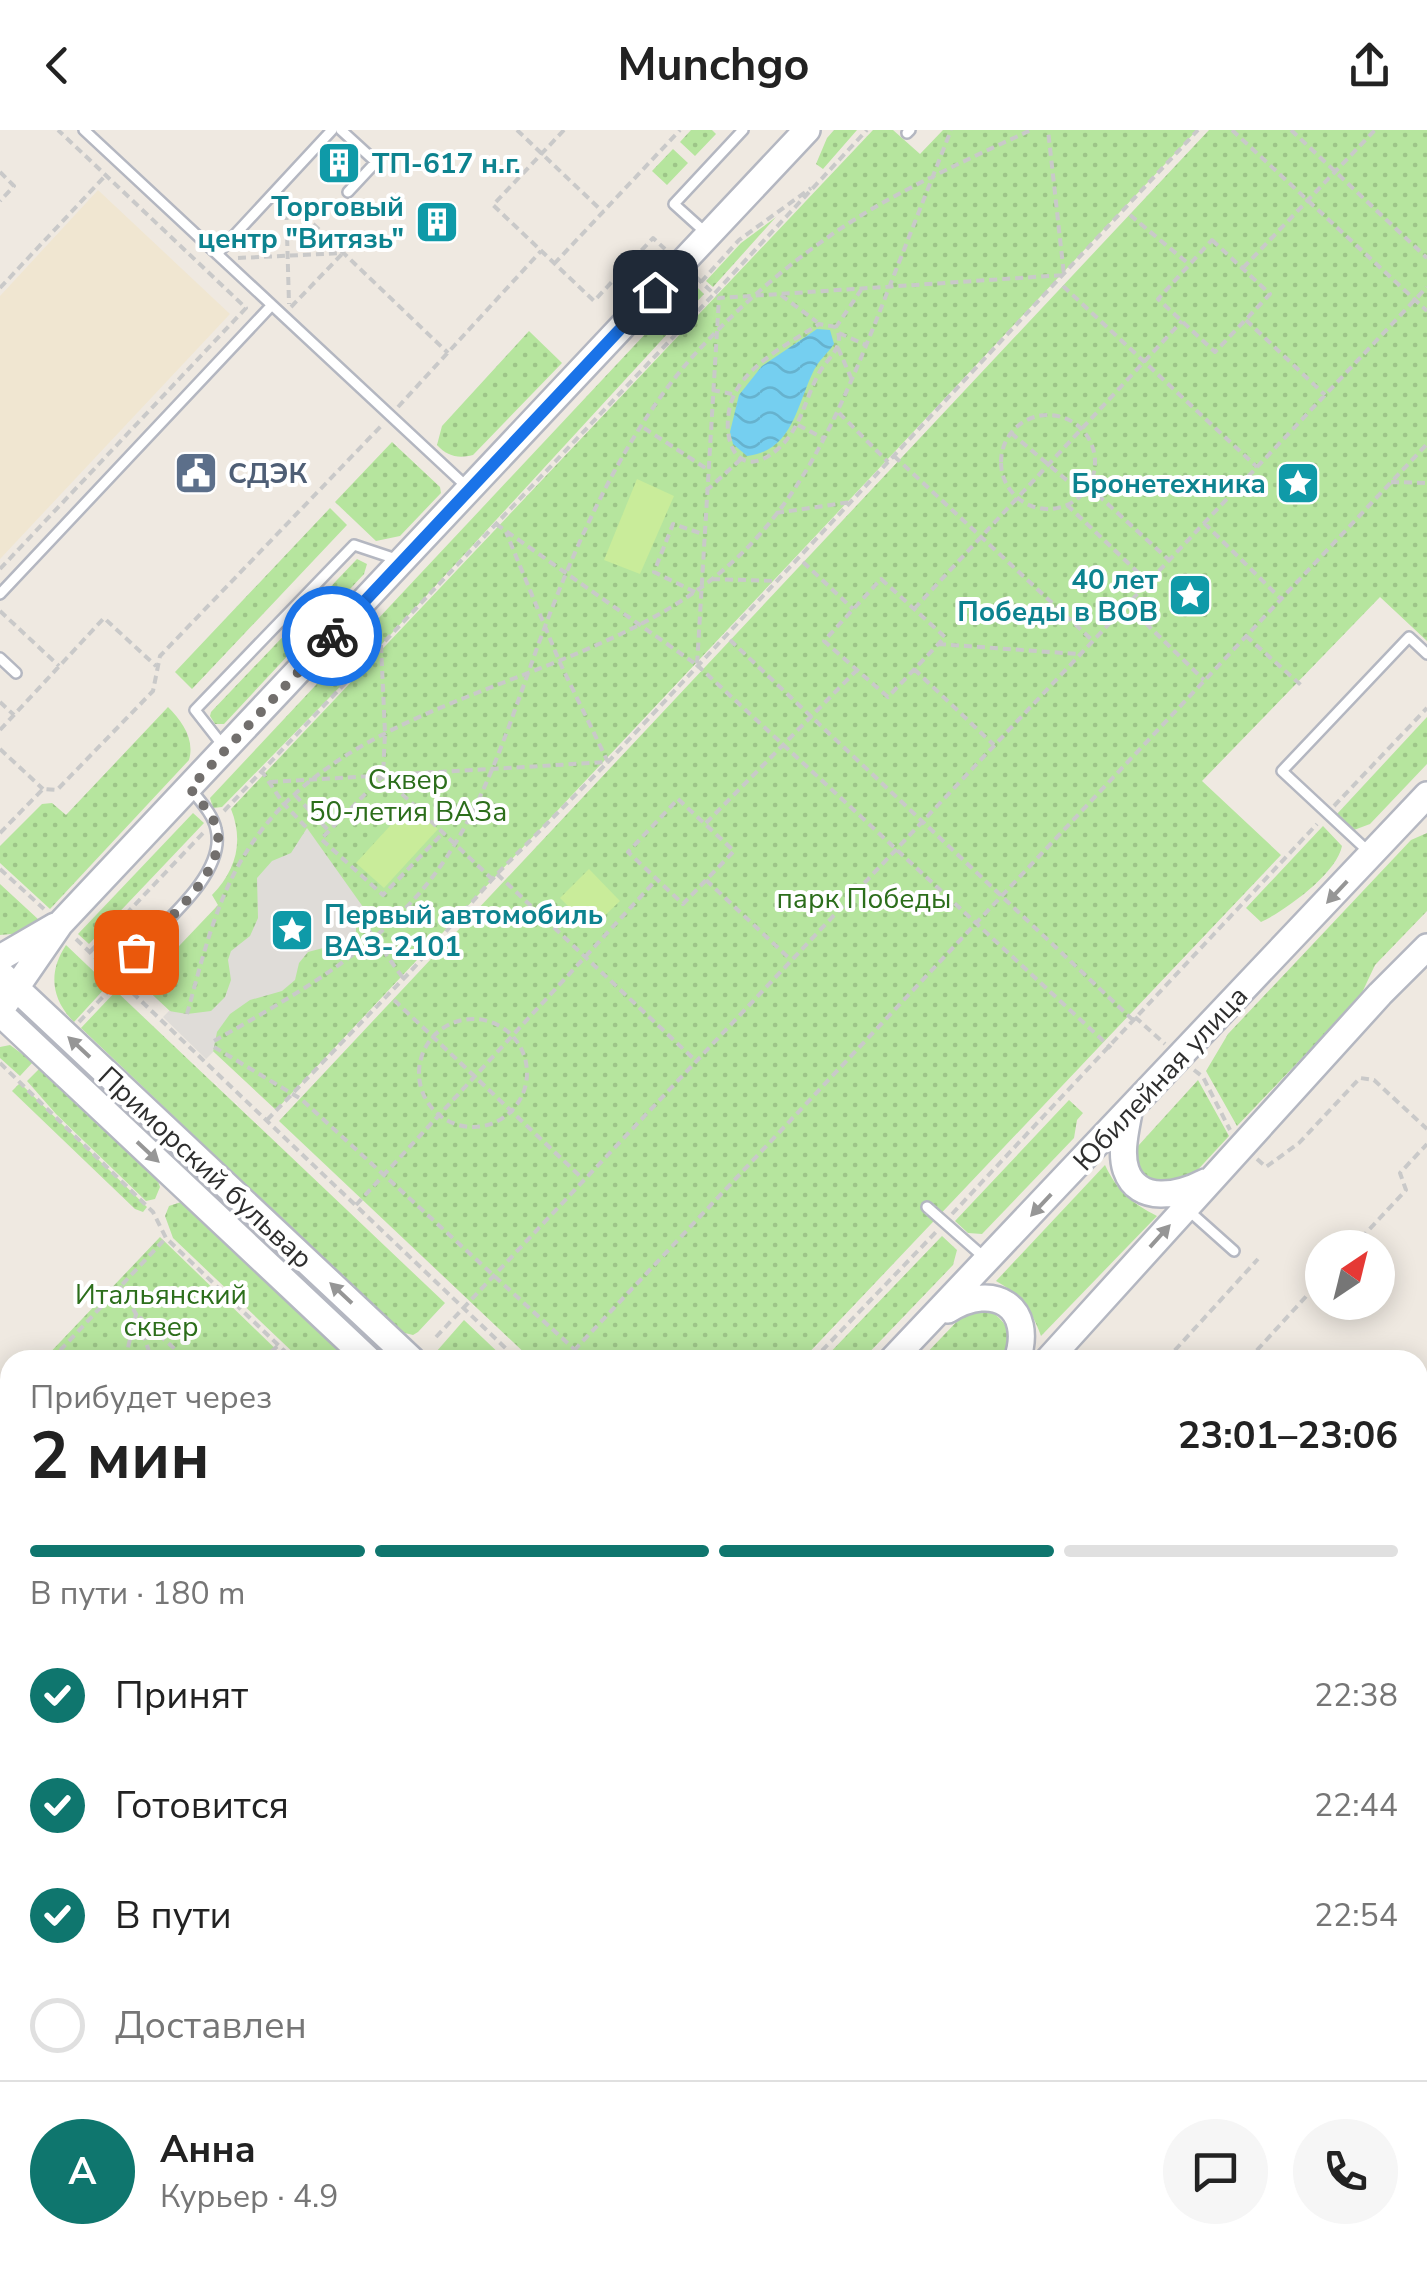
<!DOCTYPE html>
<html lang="ru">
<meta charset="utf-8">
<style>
:root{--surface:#fff;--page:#f6f6f6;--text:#222;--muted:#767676;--line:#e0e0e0;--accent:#0f766e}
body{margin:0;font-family:"Nunito Sans",sans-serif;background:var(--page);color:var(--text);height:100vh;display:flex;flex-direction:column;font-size:38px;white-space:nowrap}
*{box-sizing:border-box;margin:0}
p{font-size:32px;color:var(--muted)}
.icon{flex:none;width:55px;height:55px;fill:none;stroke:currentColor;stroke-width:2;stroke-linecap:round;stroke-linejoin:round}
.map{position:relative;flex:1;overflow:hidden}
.side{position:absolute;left:0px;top:1220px;width:1428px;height:930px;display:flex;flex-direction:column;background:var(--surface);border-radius:30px 30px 0 0;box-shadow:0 5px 25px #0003}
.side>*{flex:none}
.needle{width:65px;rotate:35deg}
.buttons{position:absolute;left:1305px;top:1100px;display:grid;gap:20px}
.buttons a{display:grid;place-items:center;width:90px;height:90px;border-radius:50%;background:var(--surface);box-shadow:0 5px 25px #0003;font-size:50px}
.pin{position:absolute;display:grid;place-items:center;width:85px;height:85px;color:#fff;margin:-42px;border-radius:20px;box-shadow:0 5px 15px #0006}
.courier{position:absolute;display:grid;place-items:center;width:100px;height:100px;margin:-50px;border:8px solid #1a73e8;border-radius:50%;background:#fff;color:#222;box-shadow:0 2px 12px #0007}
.overview em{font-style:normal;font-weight:700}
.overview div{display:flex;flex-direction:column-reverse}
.overview{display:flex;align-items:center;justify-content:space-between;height:170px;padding:0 30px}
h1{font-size:65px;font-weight:700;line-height:75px}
.bar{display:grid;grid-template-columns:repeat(4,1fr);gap:15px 10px;align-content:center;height:120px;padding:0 30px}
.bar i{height:12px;border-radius:8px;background:var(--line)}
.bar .selected{background:var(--accent)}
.bar p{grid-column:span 4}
.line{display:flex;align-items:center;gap:25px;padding:0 30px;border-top:2px solid var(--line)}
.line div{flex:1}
.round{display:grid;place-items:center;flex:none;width:105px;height:105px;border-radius:52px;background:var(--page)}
ol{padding:0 30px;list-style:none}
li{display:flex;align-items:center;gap:30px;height:110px}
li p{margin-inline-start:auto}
li .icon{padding:10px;border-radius:50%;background:var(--accent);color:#fff;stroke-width:4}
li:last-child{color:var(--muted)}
li i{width:55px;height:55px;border:5px solid var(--line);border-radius:50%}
header{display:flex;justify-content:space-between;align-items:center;height:130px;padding:0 30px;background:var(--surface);font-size:45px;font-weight:700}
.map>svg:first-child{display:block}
.education{fill:#f0e6d1}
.green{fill:url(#green-dots)}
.pitch{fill:#c9ec9a}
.plaza{fill:#dfdcd8}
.water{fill:url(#water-waves)}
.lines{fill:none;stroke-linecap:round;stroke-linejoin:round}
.lane-casing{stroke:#b4b7c1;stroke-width:14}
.secondary-casing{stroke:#b4b7c1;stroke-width:30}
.path{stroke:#c9c9c9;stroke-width:4;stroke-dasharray:8 5;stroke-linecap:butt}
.lane{stroke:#fff;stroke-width:9}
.secondary{stroke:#fff;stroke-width:25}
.oneway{fill:#969696}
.done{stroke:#726f6d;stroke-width:10;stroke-dasharray:0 18}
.route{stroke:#1a73e8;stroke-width:12}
.labels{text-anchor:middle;stroke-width:8;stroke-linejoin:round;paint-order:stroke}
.culture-label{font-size:28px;font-weight:bold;fill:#0d838f;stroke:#fff;text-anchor:end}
.service-label{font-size:28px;font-weight:bold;fill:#4e5e75;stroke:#fff;text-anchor:start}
.park-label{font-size:28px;fill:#2c6e1b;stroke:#fff}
.street-label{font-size:28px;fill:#2e2e2e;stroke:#fff}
</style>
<header><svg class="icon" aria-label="back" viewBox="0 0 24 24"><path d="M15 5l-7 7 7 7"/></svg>Munchgo<svg class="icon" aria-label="share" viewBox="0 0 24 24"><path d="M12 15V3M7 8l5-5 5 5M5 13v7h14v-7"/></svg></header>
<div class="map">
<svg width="1427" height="2150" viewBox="0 0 1427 2150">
<defs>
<pattern id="green-dots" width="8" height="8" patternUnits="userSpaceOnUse" patternTransform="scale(2.5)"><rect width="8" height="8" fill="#b6e59e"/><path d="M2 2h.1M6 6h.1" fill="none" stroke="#9dc588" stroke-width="1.8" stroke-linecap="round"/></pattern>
<pattern id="water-waves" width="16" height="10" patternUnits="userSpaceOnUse" patternTransform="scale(2.5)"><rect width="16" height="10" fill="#75cff0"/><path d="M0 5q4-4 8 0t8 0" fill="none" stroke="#66b2ce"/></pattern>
</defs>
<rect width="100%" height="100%" fill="#efe9e1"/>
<path class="education" d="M98 60 230 184 0 429V166Z
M856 2140H993L984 2150H867Z"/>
<path class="green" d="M691 0H712L716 4 695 26 680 12Z
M834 0H857L823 39 816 34 827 8Z
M873 0H893L920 24 943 0H1197L276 980 142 855 218 775 212 765C236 740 244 712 231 679Z
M1209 0H1427V511L1380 467 1202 651 1281 725 802 1230H532L279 991Z
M673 19 688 33 667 55 652 41Z
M776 87 713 157 706 151 741 113Z
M693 153 704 164 381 515 222 677 213 678 210 668Z
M529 201 562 233 473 325C458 329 447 326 437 315L442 296Z
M392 312 440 357 441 363 400 406 376 411 335 372Z
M330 378 347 395 192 559 175 542Z
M357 429 367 434 364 444 224 594H215L210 586 211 582Z
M168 577C182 591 195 609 189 630L50 779 0 733V716L42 674 52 673 66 685Z
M1427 587V634L1370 694 1354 700 1337 684Z
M193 683 204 693 89 814 78 804Z
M1323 696 1342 716C1337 743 1285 781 1261 792L1246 778Z
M1427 703V781L1375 835 1360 867 1237 996 1206 941 1228 904 1411 710Z
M0 754 39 790 22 803 0 805Z
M66 815 108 855 74 892C51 869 48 842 66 815Z
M116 861 445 1173 418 1202 413 1205 401 1202 81 898Z
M10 915 33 932 20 946 0 928V917Z
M40 938 156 1045 160 1057 155 1069 146 1071 56 984 27 951Z
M1198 950 1229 1006 1192 1046 1155 1055C1142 1044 1132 1034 1138 1016Z
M20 953 147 1077 143 1082 135 1079 12 961Z
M1069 970 1083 983 1077 990 1074 1008 982 1104 968 1103 955 1091Z
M1105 1035C1117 1061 1132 1073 1157 1086L1041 1206C1032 1180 1020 1164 996 1151Z
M181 1072 189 1076 351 1230H301L173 1108 165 1086 169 1076Z
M942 1106 957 1120 953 1135 862 1230H823Z
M160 1107 287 1230H43Z
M986 1179C1007 1189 1019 1211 1001 1230H920L965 1183Z
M464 1190 506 1230H429Z
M10 1264V1629L0 1640V1275Z"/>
<path class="pitch" d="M637 349 674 366 640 444 604 430Z
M410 674 438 699 384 758 356 733Z
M589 739 620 771 591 799 560 768Z"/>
<path class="plaza" d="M307 698 368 784 356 792V816L347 823 323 818 308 822 299 833 295 850 282 861 250 870 230 884 217 902 213 922 206 929 163 887 169 881 187 884 211 881 225 867 231 850 228 830 231 821 250 806 258 788 257 748 272 731 291 723Z"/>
<path class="water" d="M817 199 830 200 834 214C828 223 819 230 814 240 797 274 793 321 747 326L733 314 730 302 739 265 762 236Z
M0 1438H10L9 1527 0 1548Z"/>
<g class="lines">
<g class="lane-casing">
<path id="lane" d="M84 0 466 356
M341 0 376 32 348 62
M907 3 910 0
M705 102 674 74 743 0
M217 124 332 0
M0 464 271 176
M0 528 16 543
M224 617 195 580 354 415 399 430
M1370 723 1282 641 1409 507 1427 524
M136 822C163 793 227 743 216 699 213 684 199 670 190 658
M927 1077 986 1129
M1188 1080 1234 1121
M1418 1360 1427 1350
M1418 1394 1427 1403
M1418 1644 1427 1633
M419 2140 431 2150
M685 2140 696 2150
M843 2140 854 2150
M302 2150 311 2140
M507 2150 516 2140
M652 2150 662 2140
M1008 2150 1017 2140
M1393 2150 1398 2140"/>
</g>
<g class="secondary-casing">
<path id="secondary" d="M0 828 55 796
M0 843 412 1230
M0 881 60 794 807 0
M0 883 369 1230
M1129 982C1126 1000 1120 1022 1126 1040 1138 1075 1180 1065 1205 1052
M948 1180C994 1151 1035 1177 1017 1230
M892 1230 1427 665
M1048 1230 1380 864 1427 817
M1337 2140 1348 2150
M1367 2140 1377 2150
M25 2150 34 2140
M176 2150 185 2140"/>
</g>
<path class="path" d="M517 0 603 82
M564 0 493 75 594 171 653 108 665 119
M1232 0 1427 181
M1291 0 1427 128
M0 42 14 56 0 71
M285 67 448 223
M286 69 289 174
M1130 85 1190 135
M1212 110 1270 164 1215 222 1158 169Z
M238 128 343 123
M554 134 680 0
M1243 138 1375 0
M696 147 714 164 867 0
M701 152 739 110 811 58
M1063 156 1257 337
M0 158 106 45
M781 165 817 192
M291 177 343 123
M1246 190 1325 265
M836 197 819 194C791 212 752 232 736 261 716 298 733 359 779 318 801 298 805 269 819 243 828 227 846 217 836 197L861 160
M839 203 866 215
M838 218 852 250
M712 260 732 264
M398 277 541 121
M839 283 888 332
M1001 332a47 47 0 1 1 94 0a47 47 0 1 1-94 0Z
M798 295 825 309
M644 298 707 339
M1011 303 1082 363
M894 326 1092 510
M1391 352 1427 353
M1088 356 1169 430
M706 361 741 329
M1067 375 1147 451
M776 383 851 372
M1204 393 1281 469
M496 394 697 535 719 168 1064 145 1048 0
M803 432 853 479
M0 439 246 178 58 0
M712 449 776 451
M881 449 945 507 888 567 824 511Z
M695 462 654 442 673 394 703 404
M1127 475 1204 550
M914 479 1182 191
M0 481 59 536
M1246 506 1302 556
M730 510 1135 892
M938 514 1078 524
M381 515 385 603 383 646 321 709 383 765 443 703
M697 535 1111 918
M914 539 994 615
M0 572 14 585
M0 600 104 488 156 536
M0 619 43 659
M261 640 283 673 307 698
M383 646 492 749
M270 652 608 632 560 533 506 402
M295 665 329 701
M678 669 734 721 683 774 628 722Z
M1334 676 1427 578
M224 681 714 164 717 166
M706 693 857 540
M0 703 43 659 57 660 153 561 160 526 382 295
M0 739 44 779
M497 744 696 931
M706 750 790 829
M360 788 403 848
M76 809 518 1230
M90 822 204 702
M394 870 583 1049
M187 884C202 830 216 769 247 721 348 560 590 559 729 435 803 370 840 280 876 191 901 127 926 64 951 0
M1135 887 1165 914
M419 943a54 54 0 1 1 108 0a54 54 0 1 1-108 0Z
M79 892 119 850
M214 911C302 861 391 813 448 725 484 669 505 608 527 546 565 438 617 311 694 225 751 163 820 106 895 66 939 42 986 21 1031 0
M214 917 301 969 586 1230
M0 933 153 1082 166 1108 294 1230
M1194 940 1203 947 1230 1000
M267 990 410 842 497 744 608 632 1198 0
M1257 1029 1266 1037 1299 1013 1360 948 1374 950 1427 999
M356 1075 657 749
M952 1084 1317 694
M1352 1118 1406 1060 1400 1043 1427 1014
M120 1156 136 1184 152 1230
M436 1207 1427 157
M51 1230 166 1108
M125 1230 136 1184 187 1230
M261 1230 279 1215
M565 1230 1427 314
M813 1230 936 1102
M1166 1230 1258 1129
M1248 1230 1322 1149
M0 1285 10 1274
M0 1386 10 1379
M0 1433H10
M1418 1536 1427 1545
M0 1558 10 1540
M0 1582 10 1571
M0 1661 10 1650
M1418 1683 1427 1673
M0 1770 10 1779
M1418 1998 1427 2001
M1418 2075 1427 2084
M1271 2140 1282 2150
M361 2150 370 2140
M1246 2150 1255 2140"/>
<use href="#lane" class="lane"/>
<use href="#secondary" class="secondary"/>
</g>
<defs><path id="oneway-solid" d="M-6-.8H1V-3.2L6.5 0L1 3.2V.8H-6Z" transform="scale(2.5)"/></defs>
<g class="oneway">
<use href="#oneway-solid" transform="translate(1337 762) rotate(133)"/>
<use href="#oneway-solid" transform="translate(79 917) rotate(-137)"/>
<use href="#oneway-solid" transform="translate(148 1022) rotate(43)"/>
<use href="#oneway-solid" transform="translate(1041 1075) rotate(133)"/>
<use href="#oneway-solid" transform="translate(1160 1106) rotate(-48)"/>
<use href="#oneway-solid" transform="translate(341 1163) rotate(-137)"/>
</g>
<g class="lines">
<path class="done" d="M136 822C163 793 222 747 218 704 216 687 199 671 190 658L332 506"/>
<path class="route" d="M332 506 655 162"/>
</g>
<defs>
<g id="building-square" transform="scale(2.25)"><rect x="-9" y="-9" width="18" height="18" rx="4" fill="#0f9aa8" stroke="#fff"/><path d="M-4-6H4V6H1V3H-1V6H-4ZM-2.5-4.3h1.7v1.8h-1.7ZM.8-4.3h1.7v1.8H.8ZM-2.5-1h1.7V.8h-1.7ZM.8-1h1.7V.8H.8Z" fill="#fff"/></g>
<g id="civic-square" transform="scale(2.25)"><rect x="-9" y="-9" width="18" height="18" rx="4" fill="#5c6f8a" stroke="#fff"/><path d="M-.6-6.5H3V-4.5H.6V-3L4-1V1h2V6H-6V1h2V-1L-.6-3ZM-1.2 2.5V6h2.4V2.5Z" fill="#fff"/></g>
<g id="sight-square" transform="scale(2.25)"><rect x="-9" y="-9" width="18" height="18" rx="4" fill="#0f9aa8" stroke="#fff"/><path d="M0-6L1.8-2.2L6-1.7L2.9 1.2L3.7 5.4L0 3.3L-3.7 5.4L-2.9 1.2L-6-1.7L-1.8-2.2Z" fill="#fff"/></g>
</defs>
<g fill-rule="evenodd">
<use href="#building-square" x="339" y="33"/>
<use href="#building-square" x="437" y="92"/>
<use href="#civic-square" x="196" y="343"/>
<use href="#sight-square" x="1298" y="353"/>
<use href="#sight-square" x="1190" y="465"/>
<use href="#sight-square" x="292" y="800"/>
</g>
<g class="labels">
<g class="culture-label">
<text x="372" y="43" text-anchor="start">ТП-617 н.г.</text>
<text x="404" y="86">Торговый<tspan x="404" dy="32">центр "Витязь"</tspan></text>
<text x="1266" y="363">Бронетехника</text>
<text x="1158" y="459">40 лет<tspan x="1158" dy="32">Победы в ВОВ</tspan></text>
<text x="324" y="794" text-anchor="start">Первый автомобиль<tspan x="324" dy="32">ВАЗ-2101</tspan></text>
</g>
<g class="service-label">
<text x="228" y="353">СДЭК</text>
</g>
<g class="park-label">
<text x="408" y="659">Сквер<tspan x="408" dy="32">50-летия ВАЗа</tspan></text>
<text x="864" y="778">парк Победы</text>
<text x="161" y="1174">Итальянский<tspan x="161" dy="32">сквер</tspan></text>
</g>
<g class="street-label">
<text transform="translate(1160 948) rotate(-47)" y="10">Юбилейная улица</text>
<text transform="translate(206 1037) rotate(43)" y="10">Приморский бульвар</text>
</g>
</g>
</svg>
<div class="buttons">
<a><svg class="needle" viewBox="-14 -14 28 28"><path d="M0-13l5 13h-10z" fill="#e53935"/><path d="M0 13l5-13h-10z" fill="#767676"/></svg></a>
</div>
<div class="pin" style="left:136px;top:822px;background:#ea580c"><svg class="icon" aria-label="bag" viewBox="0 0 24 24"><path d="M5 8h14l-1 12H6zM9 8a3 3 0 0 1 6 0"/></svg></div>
<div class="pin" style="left:655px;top:162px;background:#1f2937"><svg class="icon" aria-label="home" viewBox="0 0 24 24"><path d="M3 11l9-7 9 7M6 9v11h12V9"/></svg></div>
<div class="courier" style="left:332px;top:506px"><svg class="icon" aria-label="bike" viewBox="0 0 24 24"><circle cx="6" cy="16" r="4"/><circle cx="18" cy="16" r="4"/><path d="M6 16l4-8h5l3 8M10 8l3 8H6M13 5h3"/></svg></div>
<section class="side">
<div class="overview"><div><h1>2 мин</h1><p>Прибудет через</p></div><em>23:01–23:06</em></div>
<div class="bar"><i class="selected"></i><i class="selected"></i><i class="selected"></i><i></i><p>В пути · 180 m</p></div>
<ol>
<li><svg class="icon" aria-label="check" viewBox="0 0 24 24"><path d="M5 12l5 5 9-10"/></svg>Принят<p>22:38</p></li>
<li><svg class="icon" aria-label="check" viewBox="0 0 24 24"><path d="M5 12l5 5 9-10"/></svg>Готовится<p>22:44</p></li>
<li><svg class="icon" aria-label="check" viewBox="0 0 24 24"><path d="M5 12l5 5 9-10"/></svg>В пути<p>22:54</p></li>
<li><i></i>Доставлен</li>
</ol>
<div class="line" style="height:180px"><b class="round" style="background:var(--accent);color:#fff">А</b><div><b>Анна</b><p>Курьер · 4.9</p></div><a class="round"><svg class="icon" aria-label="chat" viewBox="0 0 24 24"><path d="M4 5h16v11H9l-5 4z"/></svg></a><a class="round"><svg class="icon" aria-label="phone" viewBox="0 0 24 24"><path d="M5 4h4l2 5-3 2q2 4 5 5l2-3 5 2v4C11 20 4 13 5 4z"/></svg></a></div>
</section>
</div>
